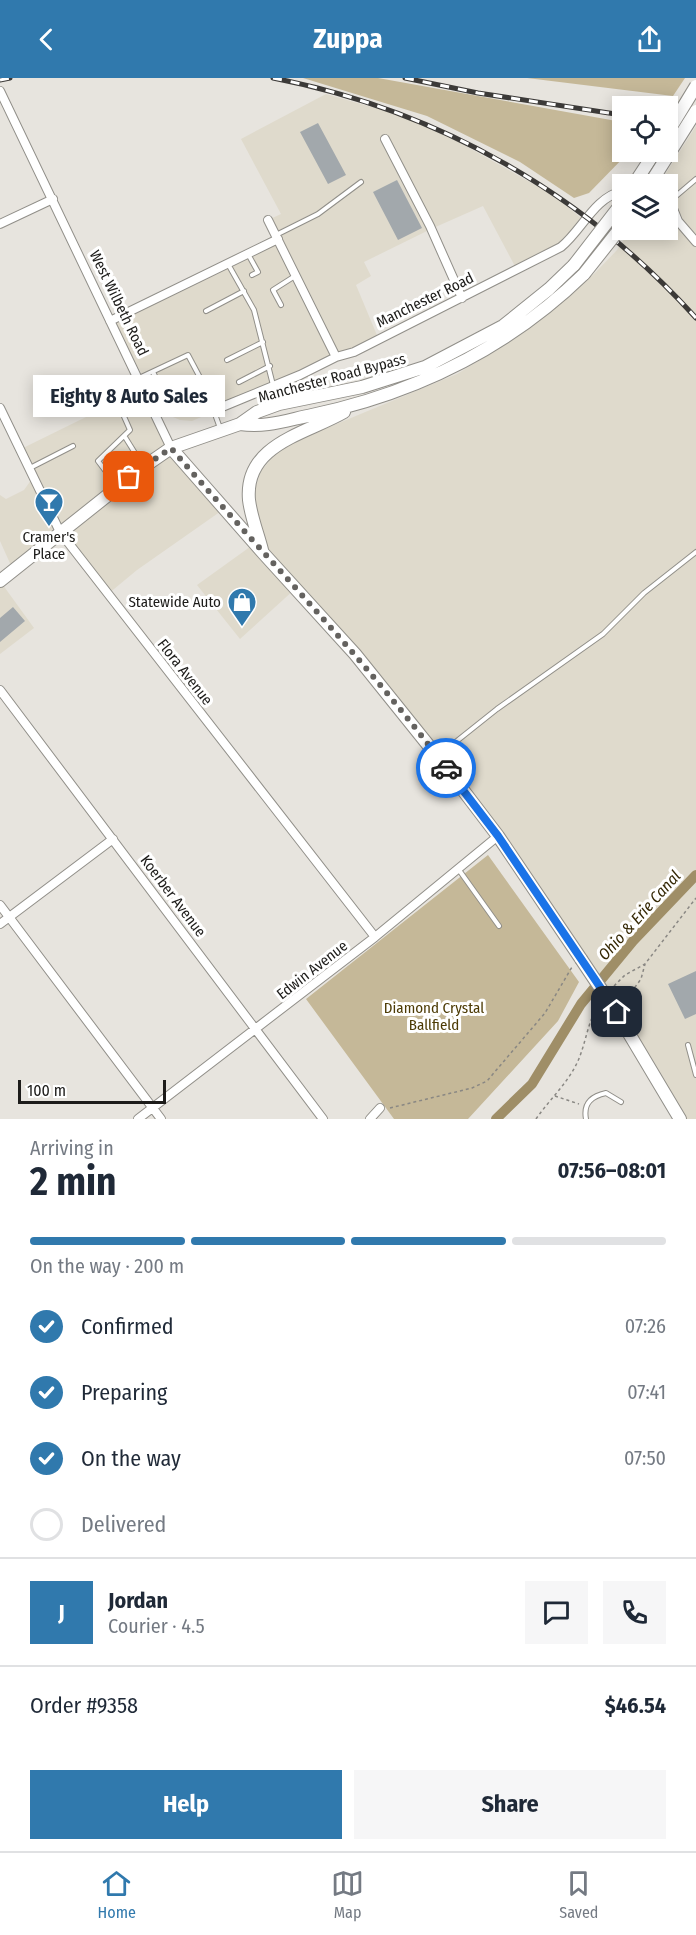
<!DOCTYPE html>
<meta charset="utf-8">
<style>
:root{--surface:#fff;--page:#f6f6f7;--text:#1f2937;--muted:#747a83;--line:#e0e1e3;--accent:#3079ad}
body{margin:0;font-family:"Fira Sans Condensed",sans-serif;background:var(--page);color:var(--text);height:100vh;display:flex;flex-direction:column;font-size:22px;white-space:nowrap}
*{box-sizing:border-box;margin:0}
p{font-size:20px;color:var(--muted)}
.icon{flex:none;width:33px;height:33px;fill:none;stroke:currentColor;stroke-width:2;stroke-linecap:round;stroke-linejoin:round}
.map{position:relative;height:1041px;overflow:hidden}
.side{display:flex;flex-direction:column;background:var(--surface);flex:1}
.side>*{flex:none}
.buttons{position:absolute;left:612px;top:18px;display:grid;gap:12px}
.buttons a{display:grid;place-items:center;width:66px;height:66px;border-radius:0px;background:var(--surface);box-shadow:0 3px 15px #0003;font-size:30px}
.scale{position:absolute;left:18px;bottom:15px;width:148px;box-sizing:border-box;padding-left:6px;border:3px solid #1d1c1a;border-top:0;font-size:16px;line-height:21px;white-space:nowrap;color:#1d1c1a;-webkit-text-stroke:4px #fff;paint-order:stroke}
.pin{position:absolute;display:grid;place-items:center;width:51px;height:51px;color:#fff;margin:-26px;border-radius:12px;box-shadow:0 3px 9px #0006}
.courier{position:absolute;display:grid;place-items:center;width:60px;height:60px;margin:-30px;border:4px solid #1a73e8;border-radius:50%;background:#fff;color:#222;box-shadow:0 2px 8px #0007}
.bubble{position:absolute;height:42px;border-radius:0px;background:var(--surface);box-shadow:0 3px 15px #0003;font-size:20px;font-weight:700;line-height:42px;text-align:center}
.headline em{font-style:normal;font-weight:700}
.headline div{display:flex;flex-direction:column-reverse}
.headline{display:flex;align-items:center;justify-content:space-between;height:102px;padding:0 30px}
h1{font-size:39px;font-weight:700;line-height:45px}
.bar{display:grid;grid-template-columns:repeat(4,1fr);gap:9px 6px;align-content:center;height:72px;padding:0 30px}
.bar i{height:8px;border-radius:4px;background:var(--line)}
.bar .current{background:var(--accent)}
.bar p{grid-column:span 4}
.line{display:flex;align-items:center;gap:15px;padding:0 30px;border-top:2px solid var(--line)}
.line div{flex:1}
.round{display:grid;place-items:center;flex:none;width:63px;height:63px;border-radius:0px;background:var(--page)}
ol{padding:0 30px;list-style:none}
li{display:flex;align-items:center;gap:18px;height:66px}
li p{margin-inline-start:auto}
li .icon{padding:6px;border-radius:50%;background:var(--accent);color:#fff;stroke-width:4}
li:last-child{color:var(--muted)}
li i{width:33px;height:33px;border:3px solid var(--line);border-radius:50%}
.cta{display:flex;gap:12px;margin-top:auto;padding:12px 30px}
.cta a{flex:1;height:69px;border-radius:0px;background:var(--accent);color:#fff;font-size:24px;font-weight:700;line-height:69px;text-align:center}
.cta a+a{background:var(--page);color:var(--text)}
header{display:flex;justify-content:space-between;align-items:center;height:78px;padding:0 30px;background:var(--accent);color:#fff;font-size:27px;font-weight:700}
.dock{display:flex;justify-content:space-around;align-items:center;height:84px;border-top:2px solid var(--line);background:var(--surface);font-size:16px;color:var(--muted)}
.dock a{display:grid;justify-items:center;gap:3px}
.dock .current{color:var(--accent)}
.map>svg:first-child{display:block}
.built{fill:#dfdacc}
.green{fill:#c5b898}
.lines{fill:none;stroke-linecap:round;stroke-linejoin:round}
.canal{stroke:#9f8e67;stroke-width:10}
.building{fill:#a2a8ac}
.lane-casing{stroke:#918f89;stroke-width:6}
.street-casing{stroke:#918f89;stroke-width:10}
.secondary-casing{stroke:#918f89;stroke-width:14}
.path{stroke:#898783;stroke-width:1.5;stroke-dasharray:3 3;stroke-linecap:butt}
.lane{stroke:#fff;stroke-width:4}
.street{stroke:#fff;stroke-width:8}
.secondary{stroke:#fff;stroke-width:12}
.rail-casing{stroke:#3c3a38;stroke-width:5}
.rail{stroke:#fff;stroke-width:3;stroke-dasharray:9;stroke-linecap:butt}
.secondary-bridge-casing{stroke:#918f89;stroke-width:14;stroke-linecap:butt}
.secondary-bridge{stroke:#fff;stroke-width:12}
.done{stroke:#64625f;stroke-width:6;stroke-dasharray:0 10.8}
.route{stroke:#1a73e8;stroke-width:8}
.labels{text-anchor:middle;stroke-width:6;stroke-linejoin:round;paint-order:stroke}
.street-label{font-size:15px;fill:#1d1c1a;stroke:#fff}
.poi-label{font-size:15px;fill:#1d1c1a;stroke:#fff}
.park-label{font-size:15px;fill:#4c3a04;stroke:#fff}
.water-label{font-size:16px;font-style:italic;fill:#352805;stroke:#fff}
</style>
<header><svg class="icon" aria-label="back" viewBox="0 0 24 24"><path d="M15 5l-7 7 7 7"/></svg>Zuppa<svg class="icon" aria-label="share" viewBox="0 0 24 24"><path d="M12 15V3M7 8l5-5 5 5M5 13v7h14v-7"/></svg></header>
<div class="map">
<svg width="696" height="1041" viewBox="0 0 696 1041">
<rect width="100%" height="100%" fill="#e7e4de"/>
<path class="built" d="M326 16 396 36 448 58 553 117 585 143 578 154 517 192 483 128 431 151 364 184 371 198 356 207 379 262 192 343 180 342 166 336 110 243 278 161 268 142 281 136 241 61Z
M696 48V1041H680L498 758 295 511 240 561 197 507 254 466 250 426 261 393 281 369 457 296 516 260 595 195 617 172 630 152H668V106H659Z
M143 311 171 370 224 431 137 492 108 516 60 454 13 492 0 463V417L6 421 24 412 34 398 23 370Z
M0 503 34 550 0 576Z"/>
<path class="green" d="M303 0H378L622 44V74H629L589 115 574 120 520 84 427 38Z
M527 0H685L673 18Z
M488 777 579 904 558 943 468 1041H394L306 921Z"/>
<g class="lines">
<path class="canal" d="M496 1041 532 1006 581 926 633 863 696 797"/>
</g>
<path class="building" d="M318 45 346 97 328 106 300 54Z
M397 102 422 150 398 162 373 114Z
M13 529 25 543 0 564V540Z
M696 893V936L685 941 668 906Z"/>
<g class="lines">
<g class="lane-casing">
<path id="lane" d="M669 124 696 101
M276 157 318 136 361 104
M248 176 258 194 252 197
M228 186 254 232 273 307
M281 227 273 212 295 198
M206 233 244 213
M227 282 263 264
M153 294 165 318 173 326 205 309
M139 300 188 277 205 309 220 350
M239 304 270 288
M125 359 143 388
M30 390 73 368
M116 407 98 383 130 352 122 334
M438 678 497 631 603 556 644 515 696 474
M459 792 499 848
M688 967 696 997
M586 1041C583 1025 592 1018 606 1015L621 1024"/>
</g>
<g class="street-casing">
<path id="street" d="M0 13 171 370
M385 61 430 148 462 220
M668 124 672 128 678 143 696 164
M268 142 336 279
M0 146 53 121
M110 243 278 161
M222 329 300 297 336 279 354 274 561 169C582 152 594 120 622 113
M0 330 60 454 375 859
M0 612 323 1041
M0 827 161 1041
M0 846 113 761
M138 1041 375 859 498 758
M370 1041 380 1030"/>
</g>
<g class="secondary-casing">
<path id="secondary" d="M634 106 655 74
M240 346C266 350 287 342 312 337 416 315 507 271 584 196
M171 370 264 476 355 576 437 678 498 758 581 881
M262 472C258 456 251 439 249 422 244 366 306 356 344 334
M0 503 142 390 171 370 240 346 257 334 279 326 362 309 425 289 503 248 549 211 574 187
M615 932 680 1041"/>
</g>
<path class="path" d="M614 908 625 897 645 886 696 820
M624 924 641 901 645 886
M555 1018 579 1026
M390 1030 472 1010 487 1003 545 935 572 889
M536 1041C549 1022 567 1006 577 985 586 966 587 945 598 928"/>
<use href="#lane" class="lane"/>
<use href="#street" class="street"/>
<use href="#secondary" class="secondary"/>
<g class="rail-casing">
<path id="rail" d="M273 0C438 32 583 115 696 240
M405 0 478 15 622 37
M0 2 10 0
M668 37 696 41"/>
</g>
<use href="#rail" class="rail"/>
<g class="secondary-bridge-casing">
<path id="secondary-bridge" d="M668 54 696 8
M650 106 696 33
M574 187 622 125
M584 196 622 148
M581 881 615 932"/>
</g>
<use href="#secondary-bridge" class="secondary-bridge"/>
</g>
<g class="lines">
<path class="done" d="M129 399 171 370C263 477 362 577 446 690"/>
<path class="route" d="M446 690 498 758 617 934"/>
</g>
<defs>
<g id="bar-pin" transform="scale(1.5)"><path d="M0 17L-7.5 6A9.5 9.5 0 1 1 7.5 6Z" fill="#3079ad" stroke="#fff"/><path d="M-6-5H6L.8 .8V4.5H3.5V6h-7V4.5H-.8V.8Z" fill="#fff"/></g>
<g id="shop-pin" transform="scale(1.5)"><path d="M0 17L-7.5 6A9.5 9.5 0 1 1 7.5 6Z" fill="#3079ad" stroke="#fff"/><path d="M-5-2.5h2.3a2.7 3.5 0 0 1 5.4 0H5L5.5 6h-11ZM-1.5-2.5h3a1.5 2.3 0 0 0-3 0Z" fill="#fff"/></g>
</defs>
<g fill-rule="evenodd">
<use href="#bar-pin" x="49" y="424"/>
<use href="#shop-pin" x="242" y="524"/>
</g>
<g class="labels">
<g class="street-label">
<text transform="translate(425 222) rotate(-26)" y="5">Manchester Road</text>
<text transform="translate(119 225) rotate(64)" y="5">West Wilbeth Road</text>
<text transform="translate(332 300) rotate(-15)" y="5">Manchester Road Bypass</text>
<text transform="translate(185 594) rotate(52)" y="5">Flora Avenue</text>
<text transform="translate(173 818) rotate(53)" y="5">Koerber Avenue</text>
<text transform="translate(312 892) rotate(-38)" y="5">Edwin Avenue</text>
</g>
<g class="poi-label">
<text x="49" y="464">Cramer's<tspan x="49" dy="17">Place</tspan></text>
<text x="221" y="529" text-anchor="end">Statewide Auto</text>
</g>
<g class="park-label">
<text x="434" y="935">Diamond Crystal<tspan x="434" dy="17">Ballfield</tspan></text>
</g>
<g class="water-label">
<text transform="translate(639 837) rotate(-48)" y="6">Ohio &amp; Erie Canal</text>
</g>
</g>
</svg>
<div class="buttons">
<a><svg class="icon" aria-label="locate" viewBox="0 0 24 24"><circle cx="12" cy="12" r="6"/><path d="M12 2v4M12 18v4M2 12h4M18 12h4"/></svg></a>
<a><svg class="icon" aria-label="layers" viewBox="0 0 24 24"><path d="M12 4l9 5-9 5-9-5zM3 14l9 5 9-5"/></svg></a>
</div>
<div class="scale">100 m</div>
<div class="pin" style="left:129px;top:399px;background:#ea580c"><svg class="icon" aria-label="bag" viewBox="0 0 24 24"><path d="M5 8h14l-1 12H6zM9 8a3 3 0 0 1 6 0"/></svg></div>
<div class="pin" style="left:617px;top:934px;background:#1f2937"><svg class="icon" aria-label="home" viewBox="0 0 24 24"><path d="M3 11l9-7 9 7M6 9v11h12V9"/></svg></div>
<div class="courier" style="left:446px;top:690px"><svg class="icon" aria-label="car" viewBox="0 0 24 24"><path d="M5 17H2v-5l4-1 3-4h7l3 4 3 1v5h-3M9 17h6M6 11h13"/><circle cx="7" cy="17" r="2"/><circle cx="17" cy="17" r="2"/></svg></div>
<div class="bubble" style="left:33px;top:297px;width:192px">Eighty 8 Auto Sales</div>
</div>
<section class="side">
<div class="headline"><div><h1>2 min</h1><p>Arriving in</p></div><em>07:56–08:01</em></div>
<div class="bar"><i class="current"></i><i class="current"></i><i class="current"></i><i></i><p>On the way · 200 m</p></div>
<ol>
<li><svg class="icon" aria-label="check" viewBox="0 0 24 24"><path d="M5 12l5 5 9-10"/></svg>Confirmed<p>07:26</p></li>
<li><svg class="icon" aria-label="check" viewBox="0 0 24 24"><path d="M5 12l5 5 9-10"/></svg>Preparing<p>07:41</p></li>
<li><svg class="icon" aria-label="check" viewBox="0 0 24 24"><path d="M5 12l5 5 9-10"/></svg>On the way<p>07:50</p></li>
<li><i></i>Delivered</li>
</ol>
<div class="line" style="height:108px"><b class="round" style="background:var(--accent);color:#fff">J</b><div><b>Jordan</b><p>Courier · 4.5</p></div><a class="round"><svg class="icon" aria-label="chat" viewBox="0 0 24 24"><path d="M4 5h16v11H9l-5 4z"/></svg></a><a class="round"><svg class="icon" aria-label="phone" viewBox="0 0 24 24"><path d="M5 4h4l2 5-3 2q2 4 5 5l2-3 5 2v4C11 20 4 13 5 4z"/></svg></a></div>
<div class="line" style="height:78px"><div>Order #9358</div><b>$46.54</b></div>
<div class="cta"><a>Help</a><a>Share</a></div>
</section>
<nav class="dock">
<a class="current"><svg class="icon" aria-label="home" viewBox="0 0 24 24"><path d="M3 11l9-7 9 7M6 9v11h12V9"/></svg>Home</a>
<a><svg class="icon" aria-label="map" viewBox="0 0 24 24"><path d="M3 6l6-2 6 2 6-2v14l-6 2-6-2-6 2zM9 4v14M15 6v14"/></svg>Map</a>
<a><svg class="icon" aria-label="saved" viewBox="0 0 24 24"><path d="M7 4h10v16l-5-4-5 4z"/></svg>Saved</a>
</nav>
